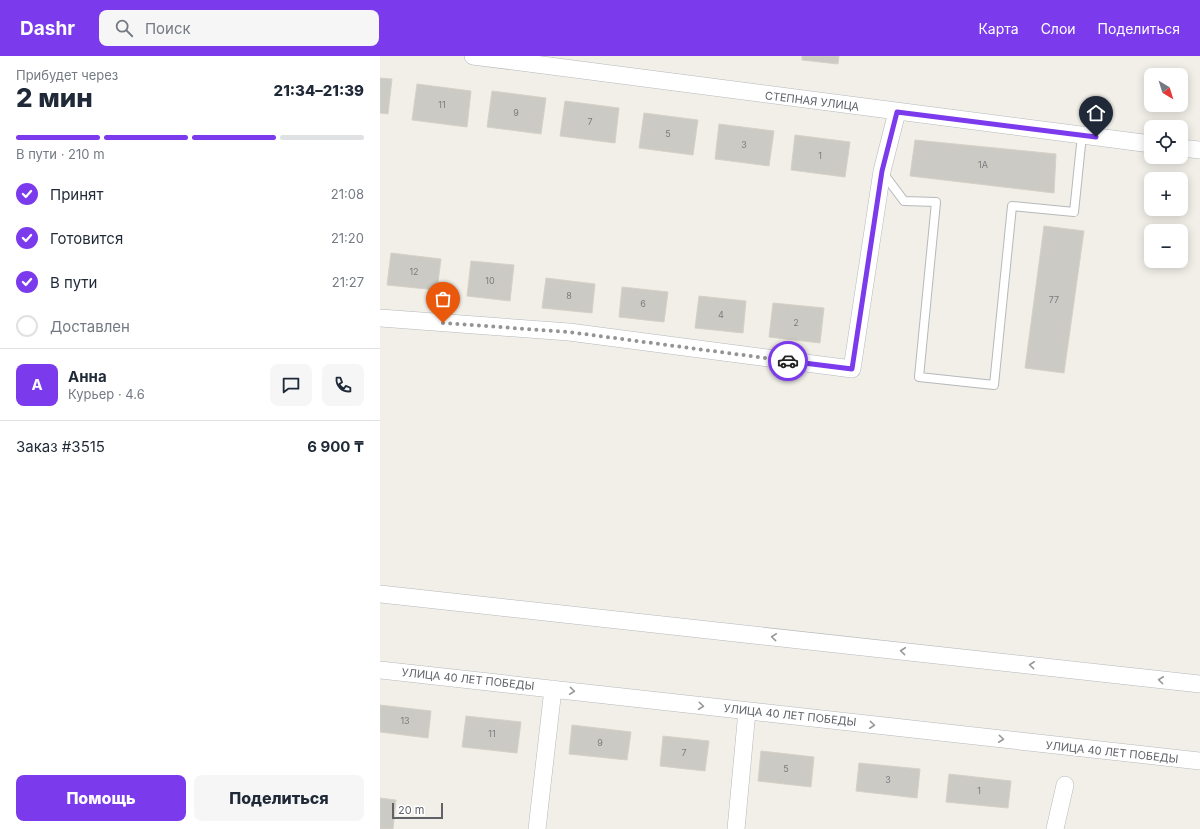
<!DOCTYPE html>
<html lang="ru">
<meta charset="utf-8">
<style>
:root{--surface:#fff;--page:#f6f6f7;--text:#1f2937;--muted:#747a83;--line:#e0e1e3;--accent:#7c3aed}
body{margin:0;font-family:Inter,sans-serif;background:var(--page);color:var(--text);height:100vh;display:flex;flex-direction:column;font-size:15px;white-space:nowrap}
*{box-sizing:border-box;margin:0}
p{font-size:13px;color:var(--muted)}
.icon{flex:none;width:22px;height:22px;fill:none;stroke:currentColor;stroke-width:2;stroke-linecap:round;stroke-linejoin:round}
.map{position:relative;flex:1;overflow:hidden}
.drawer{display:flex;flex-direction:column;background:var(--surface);width:380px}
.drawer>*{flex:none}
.needle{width:26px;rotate:142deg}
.buttons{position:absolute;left:764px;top:12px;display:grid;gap:8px}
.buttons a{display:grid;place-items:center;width:44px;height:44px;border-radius:8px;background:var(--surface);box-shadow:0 2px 10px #0003;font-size:20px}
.scale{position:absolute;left:12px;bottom:10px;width:51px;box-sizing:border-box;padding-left:4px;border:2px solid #5f6368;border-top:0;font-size:11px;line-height:14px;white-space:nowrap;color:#5f6368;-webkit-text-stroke:3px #fff;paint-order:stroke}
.pin{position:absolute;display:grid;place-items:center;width:34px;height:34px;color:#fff;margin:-41px -17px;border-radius:50% 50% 50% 0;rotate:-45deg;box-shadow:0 0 4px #0007}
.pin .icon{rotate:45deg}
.courier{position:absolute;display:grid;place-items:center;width:40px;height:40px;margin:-20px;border:3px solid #7c3aed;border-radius:50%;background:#fff;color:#222;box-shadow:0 1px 5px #0007}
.headline em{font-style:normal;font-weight:800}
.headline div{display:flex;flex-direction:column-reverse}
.headline{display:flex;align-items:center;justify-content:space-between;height:68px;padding:0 16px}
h1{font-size:26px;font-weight:800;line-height:30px}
.bar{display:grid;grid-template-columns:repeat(4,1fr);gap:6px 4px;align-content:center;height:48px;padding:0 16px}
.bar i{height:5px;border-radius:3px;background:var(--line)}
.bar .current{background:var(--accent)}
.bar p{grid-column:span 4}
.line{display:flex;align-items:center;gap:10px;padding:0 16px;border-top:1px solid var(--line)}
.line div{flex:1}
.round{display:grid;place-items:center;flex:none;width:42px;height:42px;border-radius:8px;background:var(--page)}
ol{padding:0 16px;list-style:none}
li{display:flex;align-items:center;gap:12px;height:44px}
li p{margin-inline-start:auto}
li .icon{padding:4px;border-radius:50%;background:var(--accent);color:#fff;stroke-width:4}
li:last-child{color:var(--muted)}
li i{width:22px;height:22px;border:2px solid var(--line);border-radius:50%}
.cta{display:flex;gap:8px;margin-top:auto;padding:8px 16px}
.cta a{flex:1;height:46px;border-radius:8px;background:var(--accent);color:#fff;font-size:16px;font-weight:800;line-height:46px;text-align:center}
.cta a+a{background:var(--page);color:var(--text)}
header{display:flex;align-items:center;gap:24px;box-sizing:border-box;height:56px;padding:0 20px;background:var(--accent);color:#fff}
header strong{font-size:19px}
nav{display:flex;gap:22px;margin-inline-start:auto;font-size:14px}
.search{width:280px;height:36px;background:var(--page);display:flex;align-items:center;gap:10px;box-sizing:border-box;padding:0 14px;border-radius:8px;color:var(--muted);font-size:15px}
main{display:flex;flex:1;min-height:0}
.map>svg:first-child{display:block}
.building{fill:#cccac5;stroke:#d6d1c6}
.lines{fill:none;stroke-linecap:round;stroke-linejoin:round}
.lane-casing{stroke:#b5b8bc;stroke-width:10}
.street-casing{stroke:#b5b8bc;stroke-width:18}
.lane{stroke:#fff;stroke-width:8}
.street{stroke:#fff;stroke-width:17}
.oneway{stroke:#979a9d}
.done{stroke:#929495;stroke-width:4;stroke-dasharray:0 7.2}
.route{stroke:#7c3aed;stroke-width:5}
.labels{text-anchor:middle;stroke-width:3.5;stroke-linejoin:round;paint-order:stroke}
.number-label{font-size:9px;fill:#7a7d7f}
.street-label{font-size:11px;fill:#5f6368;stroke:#fff}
</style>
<header>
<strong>Dashr</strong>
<div class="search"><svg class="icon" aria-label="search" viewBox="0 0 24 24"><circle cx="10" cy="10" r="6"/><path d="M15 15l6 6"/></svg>Поиск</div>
<nav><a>Карта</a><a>Слои</a><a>Поделиться</a></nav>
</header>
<main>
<section class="drawer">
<div class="headline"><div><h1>2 мин</h1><p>Прибудет через</p></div><em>21:34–21:39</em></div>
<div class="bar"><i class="current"></i><i class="current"></i><i class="current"></i><i></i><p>В пути · 210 m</p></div>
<ol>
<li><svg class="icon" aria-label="check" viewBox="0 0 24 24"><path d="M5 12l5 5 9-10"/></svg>Принят<p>21:08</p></li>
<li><svg class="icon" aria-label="check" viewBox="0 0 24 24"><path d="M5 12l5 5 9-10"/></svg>Готовится<p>21:20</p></li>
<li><svg class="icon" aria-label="check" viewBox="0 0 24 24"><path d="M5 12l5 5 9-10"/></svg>В пути<p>21:27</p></li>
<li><i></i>Доставлен</li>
</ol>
<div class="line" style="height:72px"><b class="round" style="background:var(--accent);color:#fff">А</b><div><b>Анна</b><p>Курьер · 4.6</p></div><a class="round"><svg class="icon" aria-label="chat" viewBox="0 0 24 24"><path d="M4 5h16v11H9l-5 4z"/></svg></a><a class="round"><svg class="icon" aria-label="phone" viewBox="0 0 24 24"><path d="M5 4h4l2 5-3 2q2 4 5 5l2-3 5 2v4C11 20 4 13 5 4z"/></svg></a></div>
<div class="line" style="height:52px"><div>Заказ #3515</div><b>6 900 ₸</b></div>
<div class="cta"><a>Помощь</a><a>Поделиться</a></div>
</section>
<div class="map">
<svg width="820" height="773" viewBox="0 0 820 773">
<rect width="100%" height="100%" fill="#f1efe8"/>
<path class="building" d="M422 0H459L458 8 422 4Z
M0 22 12 23 8 58 0 57Z
M37 28 91 35 87 71 32 64Z
M112 35 166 42 161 78 107 71Z
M185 45 239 52 235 87 180 80Z
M264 57 318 64 313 99 259 92Z
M339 68 394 75 389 110 335 103Z
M415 79 470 86 465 121 411 114Z
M535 84 676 98 674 137 530 120Z
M664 170 704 175 684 317 645 312Z
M11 197 61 203 57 234 7 229Z
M91 205 134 209 130 245 87 240Z
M166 222 215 228 212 257 162 252Z
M242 231 288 236 284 266 239 261Z
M319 240 366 245 363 277 315 272Z
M393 247 444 252 440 287 389 281Z
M0 649 51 655 48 682 0 676Z
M86 660 141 666 137 697 82 691Z
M192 669 251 676 247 704 189 698Z
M283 680 329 685 325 715 280 710Z
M381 695 434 701 431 731 378 725Z
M479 707 540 713 537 742 476 735Z
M569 718 631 725 628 752 566 746Z
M0 742 16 744 13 773H0Z"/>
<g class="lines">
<g class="lane-casing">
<path id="lane" d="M503 117 524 145 556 146 539 321 614 329 632 150 694 156 702 79"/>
</g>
<g class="street-casing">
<path id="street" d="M93 0 771 88
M801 92 820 94
M0 262 189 276 472 313 502 115 517 56
M0 538 820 628
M0 614 820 705
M157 773 173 633
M356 773 367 655
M675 773 685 729"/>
</g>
<use href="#lane" class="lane"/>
<use href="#street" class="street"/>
</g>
<defs><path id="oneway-chevron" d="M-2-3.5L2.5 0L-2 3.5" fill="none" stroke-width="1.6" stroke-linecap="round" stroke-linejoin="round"/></defs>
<g class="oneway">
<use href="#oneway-chevron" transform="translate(394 581) rotate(-174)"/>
<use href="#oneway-chevron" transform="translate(523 595) rotate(-174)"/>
<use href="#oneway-chevron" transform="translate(652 609) rotate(-174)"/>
<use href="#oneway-chevron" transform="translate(781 624) rotate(-174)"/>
<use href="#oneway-chevron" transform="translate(192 635) rotate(6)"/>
<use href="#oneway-chevron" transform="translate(321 650) rotate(6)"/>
<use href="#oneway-chevron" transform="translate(492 669) rotate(6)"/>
<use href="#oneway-chevron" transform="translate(621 683) rotate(6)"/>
</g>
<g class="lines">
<path class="done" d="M63 267 189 276 408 305"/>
<path class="route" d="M408 305 472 313 502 115 517 56 716 81"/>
</g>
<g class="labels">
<g class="number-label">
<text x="62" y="52">11</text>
<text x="136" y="60">9</text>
<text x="210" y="69">7</text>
<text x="288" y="81">5</text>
<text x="364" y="92">3</text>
<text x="440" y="103">1</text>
<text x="603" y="112">1А</text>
<text x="34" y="219">12</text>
<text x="110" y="228">10</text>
<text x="189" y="243">8</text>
<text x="674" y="247">77</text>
<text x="263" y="251">6</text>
<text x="341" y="262">4</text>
<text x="416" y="270">2</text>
<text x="25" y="668">13</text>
<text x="112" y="681">11</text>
<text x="220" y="690">9</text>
<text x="304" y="700">7</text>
<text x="406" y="716">5</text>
<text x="508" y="727">3</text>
<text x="599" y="738">1</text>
</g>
<g class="street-label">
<text transform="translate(432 45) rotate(7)" y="4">СТЕПНАЯ УЛИЦА</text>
<text transform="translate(88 623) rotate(6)" y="4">УЛИЦА 40 ЛЕТ ПОБЕДЫ</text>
<text transform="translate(410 659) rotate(6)" y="4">УЛИЦА 40 ЛЕТ ПОБЕДЫ</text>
<text transform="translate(732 696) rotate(6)" y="4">УЛИЦА 40 ЛЕТ ПОБЕДЫ</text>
</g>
</g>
</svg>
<div class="buttons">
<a><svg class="needle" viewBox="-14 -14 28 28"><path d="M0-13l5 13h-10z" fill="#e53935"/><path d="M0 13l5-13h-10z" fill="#747a83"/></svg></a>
<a><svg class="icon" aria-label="locate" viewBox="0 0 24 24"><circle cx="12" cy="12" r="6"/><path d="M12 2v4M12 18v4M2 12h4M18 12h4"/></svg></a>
<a>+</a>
<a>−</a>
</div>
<div class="scale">20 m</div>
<div class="pin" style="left:63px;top:267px;background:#ea580c"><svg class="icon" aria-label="bag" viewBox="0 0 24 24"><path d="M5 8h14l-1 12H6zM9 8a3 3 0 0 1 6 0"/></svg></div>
<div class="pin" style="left:716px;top:81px;background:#1f2937"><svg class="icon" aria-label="home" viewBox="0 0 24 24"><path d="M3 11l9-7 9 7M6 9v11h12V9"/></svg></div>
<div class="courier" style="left:408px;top:305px"><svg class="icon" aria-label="car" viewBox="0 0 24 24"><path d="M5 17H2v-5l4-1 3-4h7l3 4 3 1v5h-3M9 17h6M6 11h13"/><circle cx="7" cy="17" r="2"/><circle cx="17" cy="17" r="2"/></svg></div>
</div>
</main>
